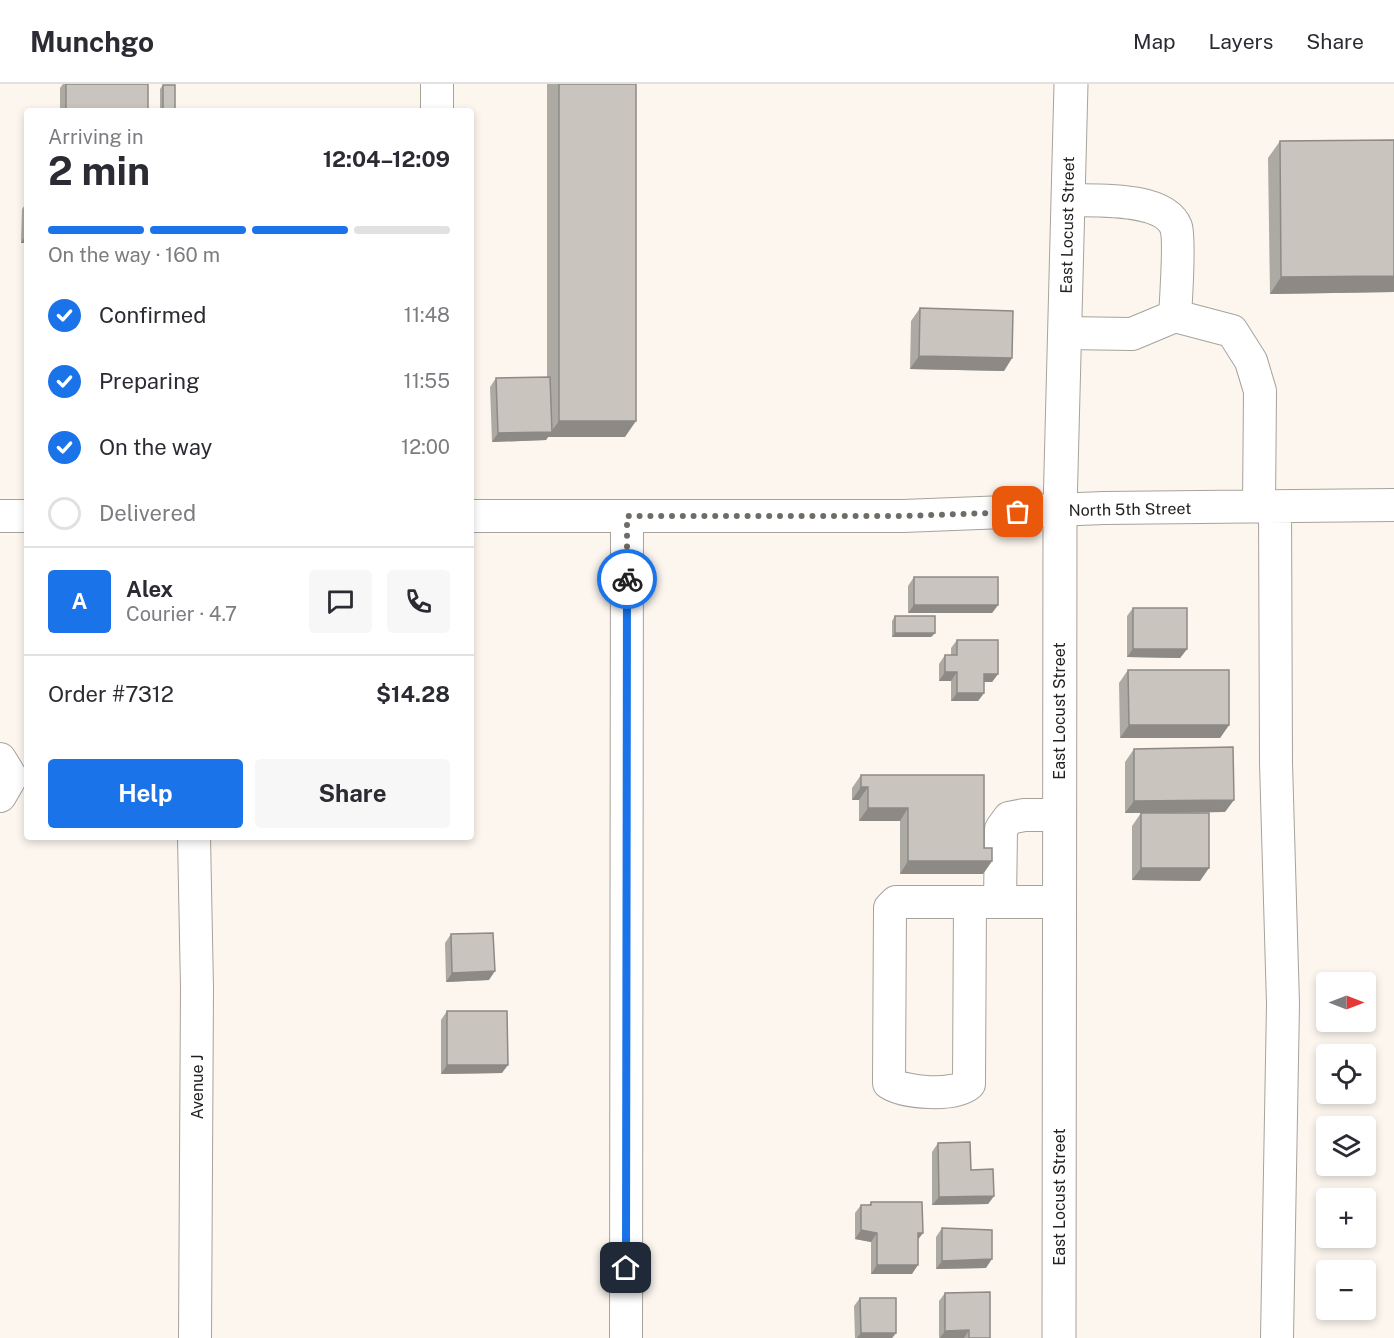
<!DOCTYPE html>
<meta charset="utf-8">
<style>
:root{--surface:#fff;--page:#f7f7f7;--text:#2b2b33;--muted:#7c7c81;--line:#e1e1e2;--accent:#1a73e8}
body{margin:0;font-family:"Public Sans",sans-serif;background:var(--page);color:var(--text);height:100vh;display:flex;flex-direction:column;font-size:22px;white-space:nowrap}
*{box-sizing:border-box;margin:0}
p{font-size:20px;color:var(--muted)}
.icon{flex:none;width:33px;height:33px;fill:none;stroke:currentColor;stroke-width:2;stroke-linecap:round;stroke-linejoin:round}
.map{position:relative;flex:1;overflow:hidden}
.sheet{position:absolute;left:24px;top:24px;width:450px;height:732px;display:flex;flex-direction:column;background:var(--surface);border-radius:6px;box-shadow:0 3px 9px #0003}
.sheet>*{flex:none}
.needle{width:39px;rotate:90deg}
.tools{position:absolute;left:1316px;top:888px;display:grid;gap:12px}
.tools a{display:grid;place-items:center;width:60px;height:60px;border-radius:6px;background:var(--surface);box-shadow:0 3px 9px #0003;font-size:30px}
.pin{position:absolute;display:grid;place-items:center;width:51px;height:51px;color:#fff;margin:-26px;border-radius:12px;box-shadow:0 3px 9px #0006}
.courier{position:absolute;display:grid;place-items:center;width:60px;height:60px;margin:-30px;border:4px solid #1a73e8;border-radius:50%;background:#fff;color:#222;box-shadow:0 2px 8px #0007}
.overview em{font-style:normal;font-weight:700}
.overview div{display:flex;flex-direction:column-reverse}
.overview{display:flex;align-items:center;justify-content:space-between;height:102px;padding:0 24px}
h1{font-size:39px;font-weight:700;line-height:45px}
.bar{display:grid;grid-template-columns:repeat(4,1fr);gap:9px 6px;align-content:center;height:72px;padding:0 24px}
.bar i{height:8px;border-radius:4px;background:var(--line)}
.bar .selected{background:var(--accent)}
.bar p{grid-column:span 4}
.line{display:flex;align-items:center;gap:15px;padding:0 24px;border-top:2px solid var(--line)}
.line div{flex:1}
.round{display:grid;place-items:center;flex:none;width:63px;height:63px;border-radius:6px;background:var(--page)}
ol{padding:0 24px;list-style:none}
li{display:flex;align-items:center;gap:18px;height:66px}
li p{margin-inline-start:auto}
li .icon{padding:6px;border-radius:50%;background:var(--accent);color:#fff;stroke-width:4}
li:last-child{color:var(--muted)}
li i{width:33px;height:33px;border:3px solid var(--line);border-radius:50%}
.primary-button{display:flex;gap:12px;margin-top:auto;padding:12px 24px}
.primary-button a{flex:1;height:69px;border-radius:6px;background:var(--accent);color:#fff;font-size:24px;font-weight:700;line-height:69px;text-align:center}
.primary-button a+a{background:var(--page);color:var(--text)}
header{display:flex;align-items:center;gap:36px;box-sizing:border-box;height:84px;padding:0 30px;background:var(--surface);border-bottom:2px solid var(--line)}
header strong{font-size:28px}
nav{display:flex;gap:33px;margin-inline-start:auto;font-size:21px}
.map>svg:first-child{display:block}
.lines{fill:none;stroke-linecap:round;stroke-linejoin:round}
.minor-casing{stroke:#a7a29c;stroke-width:34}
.major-casing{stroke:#a7a29c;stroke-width:35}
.minor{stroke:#fff;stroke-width:32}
.major{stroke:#fff;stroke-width:33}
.wall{fill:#ada9a3}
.shaded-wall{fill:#8d8985}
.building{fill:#c9c4be;stroke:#8d8985;stroke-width:1.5}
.done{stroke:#6f6c68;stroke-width:6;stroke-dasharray:0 10.8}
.route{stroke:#1a73e8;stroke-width:8}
.labels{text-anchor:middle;stroke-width:4.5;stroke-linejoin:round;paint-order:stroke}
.street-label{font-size:16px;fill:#23211f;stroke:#fff}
</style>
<header>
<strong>Munchgo</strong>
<nav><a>Map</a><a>Layers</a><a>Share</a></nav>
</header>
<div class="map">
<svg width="1394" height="1254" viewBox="0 0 1394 1254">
<rect width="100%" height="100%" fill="#fcf6ef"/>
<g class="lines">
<g class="minor-casing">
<path id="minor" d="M437 27V0
M1175 232 1232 247 1251 277 1260 307 1259 422
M1065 249 1132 250 1175 232C1176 216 1180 155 1176 143 1164 112 1095 117 1068 116
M1275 422 1276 679 1283 920 1277 1254
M0 432H27
M471 432H903L1104 424 1394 421
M0 675 11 693 0 712
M194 753 197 904 195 1254
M970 818 969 1000C954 1013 905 1009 889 999L890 824 896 818C950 818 1004 818 1058 818
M1000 818 1001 745 1009 734 1024 731H1059
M626 1254 627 432"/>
</g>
<g class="major-casing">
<path id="major" d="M1059 1254 1060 426 1071 0"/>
</g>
<use href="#minor" class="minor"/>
<use href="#major" class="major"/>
</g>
<path class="wall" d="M63 0H148V27H60V4Z
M547 0H636L625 353H548L546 356 492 358 490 303 496 294 547 293Z
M163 1 175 27H160V5Z
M1394 56V208L1270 210 1268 74 1280 57Z
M27 118V159H21L22 125Z
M920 224 1012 274 1004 287 910 285 911 237Z
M914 493 998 521 992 529H908V502Z
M1133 524 1187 565 1180 574 1127 573V532Z
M895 532 935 549 931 553H892V537Z
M957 556 998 590 992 598H984V609L978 617H951V597H939V580L945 571H951V564Z
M1128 586 1229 641 1220 654H1120L1119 599Z
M1134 665 1225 728 1163 729 1200 797 1132 796V742L1141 729H1125V678Z
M861 691 984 764 992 777 983 790H900V737H859V716H852V704Z
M451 850 489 896 446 898 445 859Z
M447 927 502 989 441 990V936Z
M938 1059 971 1086 994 1112 988 1120 932 1121V1068Z
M871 1118 918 1156 912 1190H871V1158L855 1155V1129L861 1121H869Z
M942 1144 986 1184 936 1185V1153Z
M945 1209 990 1254H939V1217Z
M860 1214 896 1249 892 1254H855L854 1222Z"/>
<path class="shaded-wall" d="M27 150V159H21Z
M1394 192V208L1270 210 1281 193Z
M919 272 1012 274 1004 287 910 285Z
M559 337H636L625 353H548L546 356 492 358 498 349 551 348Z
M914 521H998L992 529H908Z
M895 549H935L931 553H892Z
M1133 565H1187L1180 574 1127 573Z
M945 588H957L951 597H939Z
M984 590H998L992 598H978Z
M957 609H984L978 617H951Z
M1129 641H1229L1220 654H1120Z
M861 703H868L859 716H852Z
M1234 716 1225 728 1125 729 1134 717Z
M868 724H908L900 737H859Z
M908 777H992L983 790H900Z
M1141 784H1209L1200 797 1132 796Z
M495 887 489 896 446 898 452 889Z
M447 981H508L502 989 441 990Z
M994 1112 988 1120 932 1121 939 1113Z
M861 1146 877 1149 871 1158 855 1155Z
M918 1149H923L917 1157Z
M992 1175 986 1184 936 1185 942 1177Z
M877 1181H918L912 1190H871Z
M969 1246 964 1254H940L945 1247Z
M861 1249H896L892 1254H857Z"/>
<path class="building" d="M66 0H148V27H66Z
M559 0H636V337H559Z
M163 1H175V27H163Z
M1394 56V192L1281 193 1280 57Z
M920 224 1013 227 1012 274 919 272Z
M550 293 552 348 498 349 496 294Z
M914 493H998V521H914Z
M1133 524H1187V565H1133Z
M895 532H935V549H895Z
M957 556H998V590H984V609H957V588H945V571H957Z
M1128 586H1229V641H1129Z
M1233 663 1234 716 1134 717V665Z
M861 691H984V764H992V777H908V724H868V703H861Z
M1141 729H1209V784H1141Z
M493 849 495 887 452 889 451 850Z
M447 927H507L508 981H447Z
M970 1058 971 1086 993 1085 994 1112 939 1113 938 1059Z
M871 1118H922L923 1149H918V1181H877V1149L861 1146V1121H871Z
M942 1144 992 1146V1175L942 1177Z
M990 1208V1254H969V1246L945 1247V1209Z
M860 1214H896V1249H861Z"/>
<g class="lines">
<path class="done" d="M627 495V432H903L1018 428"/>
<path class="route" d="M626 1184 627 495"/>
</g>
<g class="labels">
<g class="street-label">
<text transform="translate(1067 141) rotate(-89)" y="6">East Locust Street</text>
<text transform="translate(1130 425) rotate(-1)" y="6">North 5th Street</text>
<text transform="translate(1059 627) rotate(-90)" y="6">East Locust Street</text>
<text transform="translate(197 1003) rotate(-90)" y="6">Avenue J</text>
<text transform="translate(1059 1113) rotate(-90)" y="6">East Locust Street</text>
</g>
</g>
</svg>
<div class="tools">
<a><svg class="needle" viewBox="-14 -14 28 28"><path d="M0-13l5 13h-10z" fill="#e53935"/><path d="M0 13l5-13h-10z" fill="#7c7c81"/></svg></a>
<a><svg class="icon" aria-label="locate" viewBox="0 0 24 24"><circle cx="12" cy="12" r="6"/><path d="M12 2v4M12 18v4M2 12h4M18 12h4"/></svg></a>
<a><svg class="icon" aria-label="layers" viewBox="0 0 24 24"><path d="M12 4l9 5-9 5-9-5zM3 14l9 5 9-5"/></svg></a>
<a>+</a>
<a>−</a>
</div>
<div class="pin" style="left:1018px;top:428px;background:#ea580c"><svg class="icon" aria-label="bag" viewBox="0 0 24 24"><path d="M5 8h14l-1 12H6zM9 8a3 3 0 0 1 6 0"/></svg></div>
<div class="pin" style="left:626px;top:1184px;background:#1f2937"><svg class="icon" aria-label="home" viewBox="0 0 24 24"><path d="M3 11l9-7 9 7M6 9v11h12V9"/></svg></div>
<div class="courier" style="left:627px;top:495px"><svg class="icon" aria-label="bike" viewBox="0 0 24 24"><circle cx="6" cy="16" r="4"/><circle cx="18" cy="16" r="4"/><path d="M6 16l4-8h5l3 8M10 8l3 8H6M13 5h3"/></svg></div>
<section class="sheet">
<div class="overview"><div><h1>2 min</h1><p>Arriving in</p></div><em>12:04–12:09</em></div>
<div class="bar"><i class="selected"></i><i class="selected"></i><i class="selected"></i><i></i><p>On the way · 160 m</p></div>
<ol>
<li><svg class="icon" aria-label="check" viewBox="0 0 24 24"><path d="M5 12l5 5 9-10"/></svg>Confirmed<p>11:48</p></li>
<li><svg class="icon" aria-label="check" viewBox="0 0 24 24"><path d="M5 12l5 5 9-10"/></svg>Preparing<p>11:55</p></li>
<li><svg class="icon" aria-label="check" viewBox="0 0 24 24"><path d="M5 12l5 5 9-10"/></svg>On the way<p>12:00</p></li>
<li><i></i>Delivered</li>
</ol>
<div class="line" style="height:108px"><b class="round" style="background:var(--accent);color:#fff">A</b><div><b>Alex</b><p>Courier · 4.7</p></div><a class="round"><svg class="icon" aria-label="chat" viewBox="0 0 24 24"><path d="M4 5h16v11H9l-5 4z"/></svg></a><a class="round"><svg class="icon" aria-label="phone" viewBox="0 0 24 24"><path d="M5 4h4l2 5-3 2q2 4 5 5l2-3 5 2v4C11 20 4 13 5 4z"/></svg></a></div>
<div class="line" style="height:78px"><div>Order #7312</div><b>$14.28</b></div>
<div class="primary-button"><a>Help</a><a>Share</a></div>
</section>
</div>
